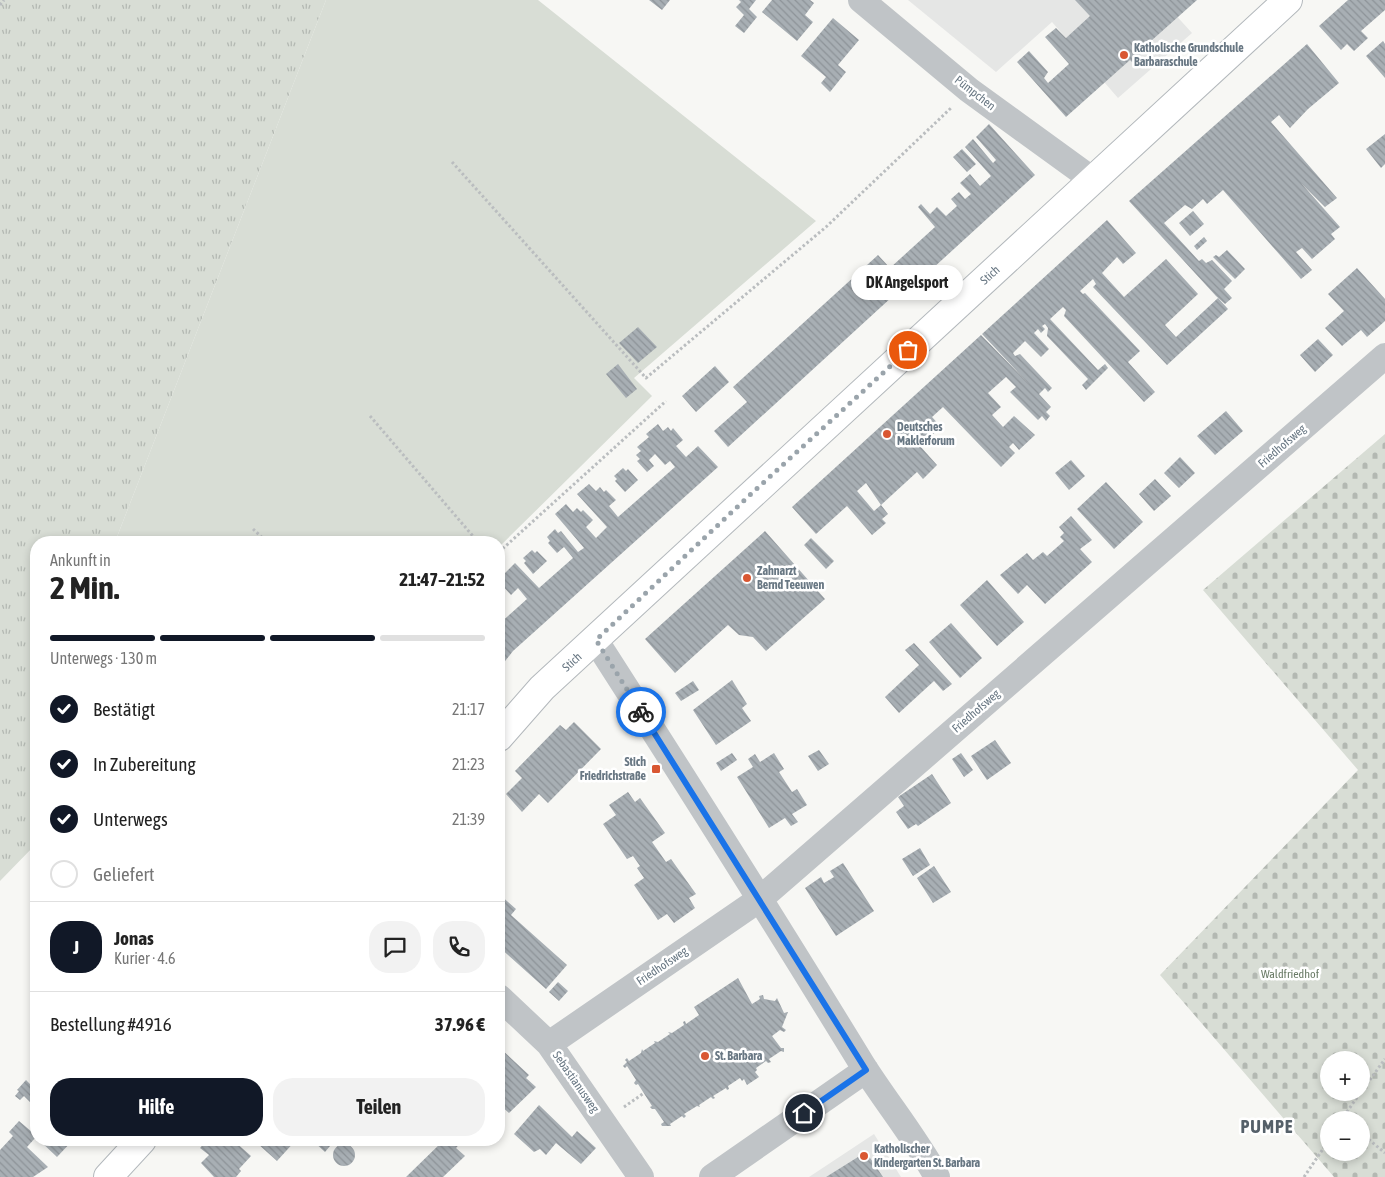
<!DOCTYPE html>
<html lang="de">
<meta charset="utf-8">
<style>
:root{--surface:#fff;--page:#f2f2f2;--text:#222;--muted:#767676;--line:#e0e0e0;--accent:#111827}
body{margin:0;font-family:"Asap Condensed",sans-serif;background:var(--page);color:var(--text);height:100vh;display:flex;flex-direction:column;font-size:19px;white-space:nowrap}
*{box-sizing:border-box;margin:0}
p{font-size:16px;color:var(--muted)}
.icon{flex:none;width:28px;height:28px;fill:none;stroke:currentColor;stroke-width:2;stroke-linecap:round;stroke-linejoin:round}
.map{position:relative;flex:1;overflow:hidden}
.drawer{position:absolute;left:30px;top:536px;width:475px;height:610px;display:flex;flex-direction:column;background:var(--surface);border-radius:20px;box-shadow:0 2px 8px #0003}
.drawer>*{flex:none}
.tools{position:absolute;left:1320px;top:1051px;display:grid;gap:10px}
.tools a{display:grid;place-items:center;width:50px;height:50px;border-radius:50%;background:var(--surface);box-shadow:0 2px 8px #0003;font-size:25px}
.pin{position:absolute;display:grid;place-items:center;width:42px;height:42px;color:#fff;margin:-21px;border:2px solid #fff;border-radius:50%;box-shadow:0 1px 5px #0007}
.courier{position:absolute;display:grid;place-items:center;width:50px;height:50px;margin:-25px;border:4px solid #1a73e8;border-radius:50%;background:#fff;color:#222;box-shadow:0 1px 6px #0007}
.bubble{position:absolute;height:35px;border-radius:18px;background:var(--surface);box-shadow:0 2px 8px #0003;font-size:16px;font-weight:700;line-height:35px;text-align:center}
.overview em{font-style:normal;font-weight:700}
.overview div{display:flex;flex-direction:column-reverse}
.overview{display:flex;align-items:center;justify-content:space-between;height:85px;padding:0 20px}
h1{font-size:32px;font-weight:700;line-height:38px}
.bar{display:grid;grid-template-columns:repeat(4,1fr);gap:8px 5px;align-content:center;height:60px;padding:0 20px}
.bar i{height:6px;border-radius:4px;background:var(--line)}
.bar .active{background:var(--accent)}
.bar p{grid-column:span 4}
.line{display:flex;align-items:center;gap:12px;padding:0 20px;border-top:1px solid var(--line)}
.line div{flex:1}
.round{display:grid;place-items:center;flex:none;width:52px;height:52px;border-radius:20px;background:var(--page)}
ol{padding:0 20px;list-style:none}
li{display:flex;align-items:center;gap:15px;height:55px}
li p{margin-inline-start:auto}
li .icon{padding:5px;border-radius:50%;background:var(--accent);color:#fff;stroke-width:4}
li:last-child{color:var(--muted)}
li i{width:28px;height:28px;border:2px solid var(--line);border-radius:50%}
.button{display:flex;gap:10px;margin-top:auto;padding:10px 20px}
.button a{flex:1;height:58px;border-radius:20px;background:var(--accent);color:#fff;font-size:20px;font-weight:700;line-height:58px;text-align:center}
.button a+a{background:var(--page);color:var(--text)}
.map>svg:first-child{display:block}
.built{fill:#e5e6e5}
.grass{fill:url(#grass-tufts)}
.cemetery{fill:url(#cemetery-stones);fill-rule:evenodd}
.garden{fill:#d8ddd5}
.building{fill:url(#building-back-hatch)}
.lines{fill:none;stroke-linecap:round;stroke-linejoin:round}
.secondary-casing{stroke:#b3b8bc;stroke-width:30}
.path{stroke:#babdbf;stroke-width:3;stroke-dasharray:2.5 2.5;stroke-linecap:butt}
.street{stroke:#c0c4c7;stroke-width:26}
.secondary{stroke:#fff;stroke-width:28}
.done{stroke:#9aa4ab;stroke-width:5;stroke-dasharray:0 9}
.route{stroke:#1a73e8;stroke-width:6}
.poi-dot{fill:#d95732;stroke:#fff;stroke-width:2}
.labels{text-anchor:middle;stroke-width:5;stroke-linejoin:round;paint-order:stroke}
.poi-label{font-size:12px;font-weight:bold;fill:#687783;stroke:#fff;text-anchor:start}
.street-label{font-size:12px;fill:#687783;stroke:#fff}
.park-label{font-size:12px;fill:#6a7b66;stroke:#fff}
.district-label{font-size:18px;font-weight:bold;letter-spacing:1px;fill:#556069;stroke:#fff}
</style>
<div class="map">
<svg width="1385" height="1177" viewBox="0 0 1385 1177">
<defs>
<pattern id="grass-tufts" width="24" height="20" patternUnits="userSpaceOnUse" patternTransform="scale(1.25)"><rect width="24" height="20" fill="#d8ddd5"/><path d="M3 7l-1-3M5 7V3M7 7l1-3M15 17l-1-3M17 17v-4M19 17l1-3" fill="none" stroke="#b3b8b2"/></pattern>
<pattern id="cemetery-stones" width="16" height="16" patternUnits="userSpaceOnUse" patternTransform="scale(1.25)"><rect width="16" height="16" fill="#d8ddd5"/><path d="M2 7V4a2 2 0 0 1 4 0v3zM10 15v-3a2 2 0 0 1 4 0v3z" fill="#b3b8b2"/></pattern>
<pattern id="building-back-hatch" width="6" height="6" patternUnits="userSpaceOnUse" patternTransform="scale(1.25)"><rect width="6" height="6" fill="#a8afb4"/><path d="M-1 5l2 2M0 0l6 6M5-1l2 2" fill="none" stroke="#8d9398"/></pattern>
</defs>
<rect width="100%" height="100%" fill="#f7f7f4"/>
<path class="built" d="M908 0H1162L1192 33 1118 98 1052 22 996 72Z
M874 1134 901 1177H809Z"/>
<path class="grass" d="M0 0H326L115 542H36V844L0 881Z"/>
<path class="cemetery" d="M1385 434V1177H1334L1160 975 1358 770 1203 590ZM1329 1060H1361V1092H1329ZM1329 1120H1361V1152H1329Z"/>
<path class="garden" d="M326 0H538L816 221 634 378 652 396 499 547V542H115Z"/>
<path class="building" d="M649 0H670L662 10Z
M739 0H756L749 9 757 17 744 33 735 26 744 15 736 7 741 2Z
M772 0H810L814 3 805 15 813 22 797 41 762 12Z
M1075 0H1197L1151 41 1153 43 1132 62 1130 60 1066 117 1017 62 1029 51 1048 72 1044 78 1048 83 1069 64 1045 37 1056 28 1066 38 1090 16Z
M1348 0H1385V10L1361 31 1368 38 1354 51 1347 44 1341 50 1319 26Z
M833 18 859 40 838 65 846 72 830 92 821 83 826 77 801 56Z
M1383 41 1385 44V78L1366 56Z
M1307 44 1339 83 1308 109 1290 128 1279 115 1271 122 1337 198 1325 207 1301 183 1340 227 1331 234 1335 239 1312 259 1302 248 1296 252 1312 270 1301 279 1223 190 1207 204 1203 199 1192 209 1185 205 1164 223 1199 261 1202 259 1206 263 1212 260 1232 281 1224 289 1232 298 1225 304 1216 296 1129 201Z
M989 124 1035 175 909 290 905 285 728 447 714 431 747 402 733 387 878 255 890 268 935 227 918 207 921 204 930 214 937 207 946 216 957 206 951 199 959 192 965 199 971 194 960 183 970 174 980 186 991 176 965 147 973 139 993 163 996 160 976 137Z
M1385 134V164L1381 168 1366 149Z
M962 149 976 164 967 172 953 157Z
M1193 211 1204 224 1190 236 1179 223Z
M1107 220 1136 253 1123 264 1117 257 1102 273 1124 297 1166 259 1198 294 1165 325 1176 337 1218 298 1228 309 1167 365 1093 287 1096 284 1093 279 1080 291 1083 294 1085 293 1140 351 1128 362 1155 392 1144 402 1064 316 1066 310 1063 307 1050 319 1098 370 1105 364 1108 368 1086 390 1082 385 1088 379 1047 336 1048 328 1045 324 1042 326 1045 329 1041 333 1038 329 1034 333 1049 349 1041 357 1025 341 1013 353 1015 356 1020 354 1052 388 1048 392 1045 388 1039 394 1051 407 1046 412 1050 416 1046 421 1042 416 1038 420 1010 392 1016 387 1006 377 988 393 1001 407 992 415 1003 427 1014 416 1035 435 1019 450 1013 443 1009 447 1015 453 1001 467 943 407 932 417 941 427 920 446 937 465 923 479 917 472 881 505 866 483 857 491 874 511 881 505 888 514 882 519 886 523 872 535 847 506 816 534 792 507 981 335 1030 385 982 334Z
M1204 237 1207 241 1197 250 1194 246Z
M1227 250 1245 269 1235 279 1213 257 1216 255 1219 257Z
M1357 268 1385 299V321L1367 337 1361 330 1342 346 1325 328 1344 311 1328 294Z
M638 327 657 347 638 363 619 343Z
M1318 339 1333 355 1315 372 1300 355Z
M618 364 637 389 626 398 606 374Z
M715 366 729 382 696 412 682 396Z
M1226 411 1243 431 1215 455 1197 436Z
M658 424 663 431 668 427 671 431 673 428 683 440 676 446 686 457 698 446 718 467 513 651 499 669V624L527 599 518 588 511 595 501 584 503 582 500 578 515 563 539 588 573 558 564 547 557 553 548 543 550 541 547 537 555 529 558 533 561 531 578 552 584 548 555 514 566 504 573 512 577 508 581 512 583 510 593 520 586 527 596 538 607 527 577 494 589 484 596 491 600 487 604 492 606 490 616 500 609 506 618 517 675 467 670 461 665 465 655 454 649 460 654 466 647 472 637 461 640 459 636 455 641 451 637 447 649 437 646 434Z
M1180 457 1195 473 1179 488 1164 473Z
M1071 460 1085 476 1069 490 1055 473Z
M623 468 626 471 628 469 638 480 625 492 615 481 617 479 614 476Z
M1155 479 1171 496 1154 511 1139 494Z
M1106 482 1143 522 1114 549 1077 509Z
M1071 516 1092 540 1080 549 1092 562 1045 604 1027 585 1018 594 1000 575 1027 553 1033 560 1043 552 1047 556 1064 541 1060 537 1064 533 1059 527Z
M765 531 825 599 766 651 753 637 739 635 728 625 675 673 645 639Z
M811 538 834 561 826 569 804 545Z
M532 550 535 553 537 551 547 561 533 574 524 563 526 561 523 558Z
M987 580 1024 622 997 646 960 605Z
M951 623 982 658 960 678 929 642Z
M914 643 952 684 943 691 934 681 899 713 885 697 919 665 905 650Z
M732 680 747 704 742 708 751 721 716 745 693 710Z
M693 681 699 690 681 701 675 693Z
M574 722 601 749 548 803 539 794 522 812 506 794 522 778 515 771 560 725 566 730Z
M995 740 1011 763 987 780 971 756Z
M819 750 829 764 818 771 808 756Z
M732 753 737 760 721 771 716 763Z
M774 753 784 769 779 772 792 792 797 789 807 805 792 814 798 822 791 826 785 818 769 828 737 777 753 767 748 759 755 754 760 762Z
M961 753 973 770 964 777 952 759Z
M932 774 951 803 918 826 916 824 908 829 896 812 904 806 898 797Z
M628 792 635 802 640 798 665 833 652 842 666 862 671 859 696 894 689 898 695 908 674 923 667 914 658 920 634 885 644 878 637 868 640 866 633 856 627 859 603 824 616 815 609 805Z
M920 848 930 865 913 876 902 859Z
M843 863 874 911 836 936 805 888 821 877 824 883 834 877 830 871Z
M934 866 951 892 933 903 917 878Z
M499 894 516 909 511 915 567 965 546 989 499 947Z
M738 978 752 1004 760 999 759 996 763 995 764 999 775 1001 777 998 784 1013 788 1012 782 1027 786 1030 784 1032 780 1030 772 1036 781 1048H784V1052L781 1051 769 1059 771 1062 768 1063 766 1061 756 1068 757 1070 755 1072 759 1077 747 1085 744 1079 742 1081 740 1078 728 1086 729 1089 727 1090 726 1088 713 1096 715 1098 713 1099 711 1097 699 1105 700 1107 697 1106 684 1114 686 1116 684 1118 682 1116 670 1124 671 1126H662L661 1124 664 1122 655 1109H652L650 1107 652 1106 638 1084 636 1085 634 1083 636 1080 627 1066 625 1068 623 1066 627 1062 625 1060 627 1058 629 1061 641 1053 642 1049 643 1051 655 1043 654 1041 658 1042 670 1034 668 1032 672 1033 684 1025 683 1022 685 1021 686 1024 699 1015 694 1007Z
M558 982 568 991 559 1001 549 992Z
M500 1048 529 1075 526 1078 536 1087 509 1113 501 1106 505 1101 499 1095Z
M26 1080 36 1090V1108L24 1096 20 1100 15 1096 19 1091 17 1090Z
M539 1105 572 1137 577 1131 596 1148 581 1164 556 1143 546 1155 540 1149 534 1152 514 1134Z
M19 1121 32 1132 36 1128V1137L27 1147 48 1167 33 1177H0V1150L13 1136 9 1132Z
M39 1140H73L57 1157Z
M207 1140H214L219 1144 222 1140H233L251 1156 239 1169 241 1171 236 1177H214L201 1163 209 1155 200 1148Z
M260 1140H296L277 1161 257 1143Z
M312 1140H335L325 1152Z
M444 1140H463L456 1148 465 1156 443 1177H406Z
M333 1155a11 11 0 1 1 22 0a11 11 0 1 1-22 0Z
M866 1152 883 1177H826Z"/>
<g class="lines">
<g class="secondary-casing">
<path id="secondary" d="M499 737 542 688 1288 0
M108 1177 142 1140"/>
</g>
<path class="path" d="M0 5 4 0
M452 162 646 378 826 227 951 108
M370 416 478 542
M253 529 267 542
M499 552 666 401
M1361 1092 1385 1059
M624 1107 644 1093
M1341 1120 1361 1092
M1361 1133 1385 1153
M1304 1177 1329 1140"/>
<path class="street" d="M861 0 969 90 1093 180
M596 641C686 781 775 922 862 1064 886 1102 915 1137 937 1177
M499 997 549 1044 641 1177
M549 1044 760 899 1385 356
M712 1177 866 1070"/>
<use href="#secondary" class="secondary"/>
</g>
<g class="lines">
<path class="done" d="M641 712 596 640 751 494 908 350"/>
<path class="route" d="M641 712 866 1070 804 1113"/>
</g>
<g class="poi-dot">
<circle cx="1124" cy="55" r="5"/>
<circle cx="887" cy="434" r="5"/>
<circle cx="747" cy="578" r="5"/>
<rect x="651" y="764" width="10" height="10" rx="2.5"/>
<circle cx="705" cy="1056" r="5"/>
<circle cx="864" cy="1156" r="5"/>
</g>
<g class="labels">
<g class="poi-label">
<text x="1134" y="52">Katholische Grundschule<tspan x="1134" dy="14">Barbaraschule</tspan></text>
<text x="897" y="431">Deutsches<tspan x="897" dy="14">Maklerforum</tspan></text>
<text x="757" y="575">Zahnarzt<tspan x="757" dy="14">Bernd Teeuwen</tspan></text>
<text x="646" y="766" text-anchor="end">Stich<tspan x="646" dy="14">Friedrichstraße</tspan></text>
<text x="715" y="1060">St. Barbara</text>
<text x="874" y="1153">Katholischer<tspan x="874" dy="14">Kindergarten St. Barbara</tspan></text>
</g>
<g class="street-label">
<text transform="translate(975 93) rotate(38)" y="4">Pümpchen</text>
<text transform="translate(990 275) rotate(-42)" y="4">Stich</text>
<text transform="translate(1282 446) rotate(-41)" y="4">Friedhofsweg</text>
<text transform="translate(572 662) rotate(-42)" y="4">Stich</text>
<text transform="translate(976 711) rotate(-41)" y="4">Friedhofsweg</text>
<text transform="translate(662 966) rotate(-34)" y="4">Friedhofsweg</text>
<text transform="translate(576 1082) rotate(55)" y="4">Sebastianusweg</text>
</g>
<g class="park-label">
<text x="1290" y="978">Waldfriedhof</text>
</g>
<g class="district-label">
<text x="1267" y="1133">PUMPE</text>
</g>
</g>
</svg>
<div class="tools">
<a>+</a>
<a>−</a>
</div>
<div class="pin" style="left:908px;top:350px;background:#ea580c"><svg class="icon" aria-label="bag" viewBox="0 0 24 24"><path d="M5 8h14l-1 12H6zM9 8a3 3 0 0 1 6 0"/></svg></div>
<div class="pin" style="left:804px;top:1113px;background:#1f2937"><svg class="icon" aria-label="home" viewBox="0 0 24 24"><path d="M3 11l9-7 9 7M6 9v11h12V9"/></svg></div>
<div class="courier" style="left:641px;top:712px"><svg class="icon" aria-label="bike" viewBox="0 0 24 24"><circle cx="6" cy="16" r="4"/><circle cx="18" cy="16" r="4"/><path d="M6 16l4-8h5l3 8M10 8l3 8H6M13 5h3"/></svg></div>
<div class="bubble" style="left:851px;top:265px;width:112px">DK Angelsport</div>
<section class="drawer">
<div class="overview"><div><h1>2 Min.</h1><p>Ankunft in</p></div><em>21:47–21:52</em></div>
<div class="bar"><i class="active"></i><i class="active"></i><i class="active"></i><i></i><p>Unterwegs · 130 m</p></div>
<ol>
<li><svg class="icon" aria-label="check" viewBox="0 0 24 24"><path d="M5 12l5 5 9-10"/></svg>Bestätigt<p>21:17</p></li>
<li><svg class="icon" aria-label="check" viewBox="0 0 24 24"><path d="M5 12l5 5 9-10"/></svg>In Zubereitung<p>21:23</p></li>
<li><svg class="icon" aria-label="check" viewBox="0 0 24 24"><path d="M5 12l5 5 9-10"/></svg>Unterwegs<p>21:39</p></li>
<li><i></i>Geliefert</li>
</ol>
<div class="line" style="height:90px"><b class="round" style="background:var(--accent);color:#fff">J</b><div><b>Jonas</b><p>Kurier · 4.6</p></div><a class="round"><svg class="icon" aria-label="chat" viewBox="0 0 24 24"><path d="M4 5h16v11H9l-5 4z"/></svg></a><a class="round"><svg class="icon" aria-label="phone" viewBox="0 0 24 24"><path d="M5 4h4l2 5-3 2q2 4 5 5l2-3 5 2v4C11 20 4 13 5 4z"/></svg></a></div>
<div class="line" style="height:65px"><div>Bestellung #4916</div><b>37.96 €</b></div>
<div class="button"><a>Hilfe</a><a>Teilen</a></div>
</section>
</div>
